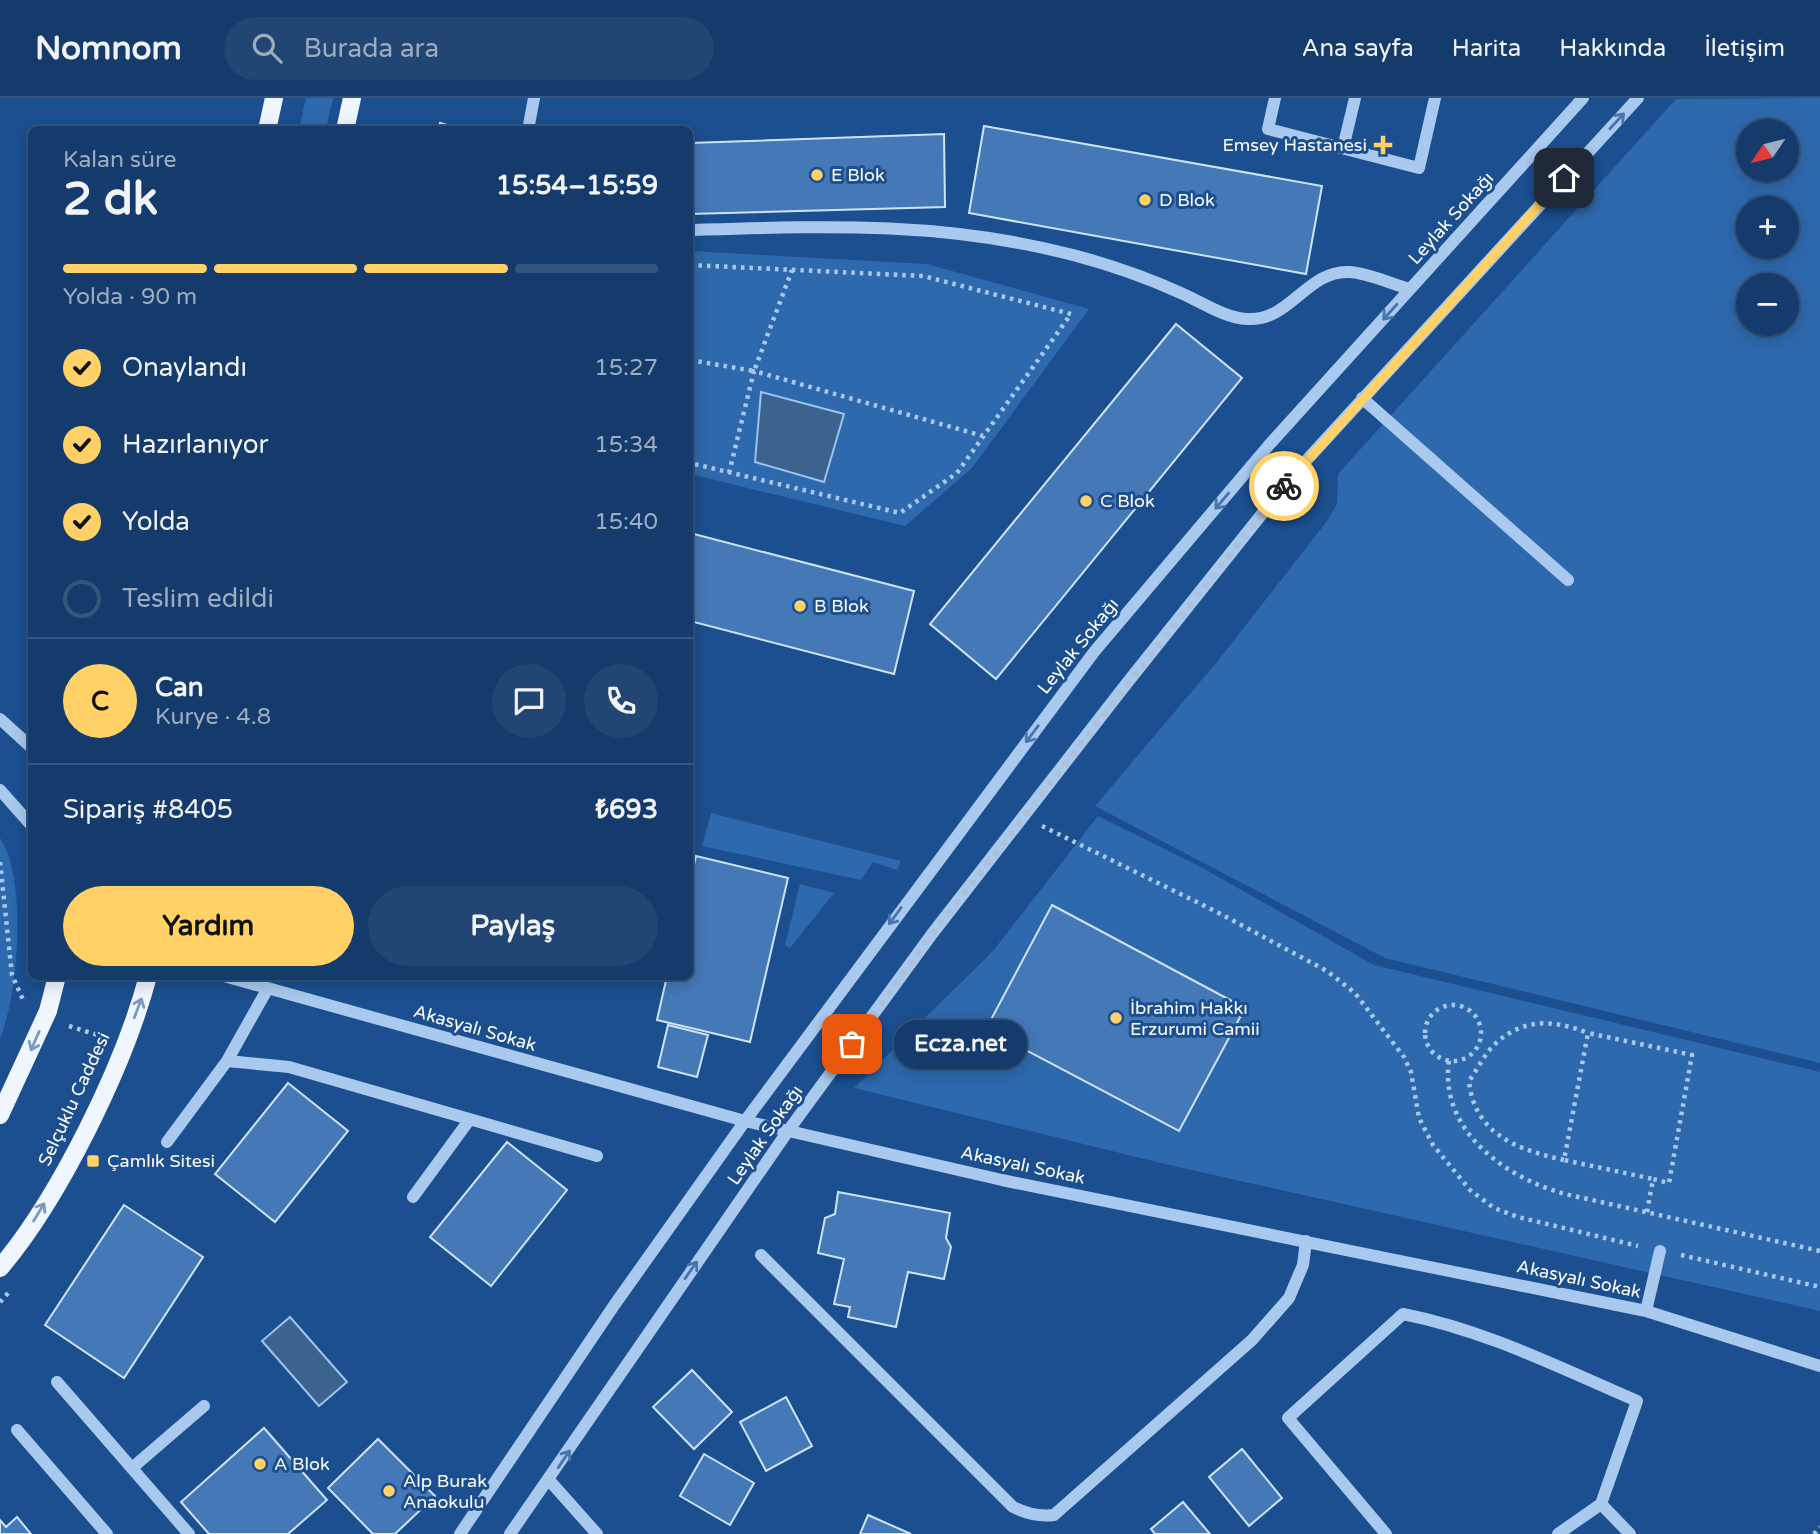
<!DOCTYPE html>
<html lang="tr">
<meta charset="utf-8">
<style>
:root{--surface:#143b6b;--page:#214673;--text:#f1f3f6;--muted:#9dadc1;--line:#33557e;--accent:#ffd166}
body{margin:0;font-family:"Varela Round",sans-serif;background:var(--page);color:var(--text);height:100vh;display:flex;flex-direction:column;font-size:26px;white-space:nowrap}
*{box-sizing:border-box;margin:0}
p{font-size:23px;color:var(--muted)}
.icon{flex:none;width:38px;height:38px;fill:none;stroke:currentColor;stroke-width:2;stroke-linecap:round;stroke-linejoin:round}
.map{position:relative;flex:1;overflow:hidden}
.sheet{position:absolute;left:28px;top:28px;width:665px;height:854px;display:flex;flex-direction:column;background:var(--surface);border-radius:10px;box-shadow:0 4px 18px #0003,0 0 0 2px var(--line)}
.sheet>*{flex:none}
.needle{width:46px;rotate:235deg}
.controls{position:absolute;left:1736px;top:21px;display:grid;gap:14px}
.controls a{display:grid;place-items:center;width:63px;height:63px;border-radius:50%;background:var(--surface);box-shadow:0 4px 18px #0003,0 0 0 2px var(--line);font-size:35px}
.pin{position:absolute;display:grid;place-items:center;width:60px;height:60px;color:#fff;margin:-30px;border-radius:14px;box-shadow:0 4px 10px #0006}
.courier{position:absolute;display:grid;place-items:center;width:70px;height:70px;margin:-35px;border:5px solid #ffd166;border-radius:50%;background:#fff;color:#222;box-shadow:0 2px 9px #0007}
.bubble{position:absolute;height:49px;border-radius:24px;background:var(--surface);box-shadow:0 4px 18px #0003,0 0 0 2px var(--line);font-size:23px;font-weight:700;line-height:49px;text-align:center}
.summary em{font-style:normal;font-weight:700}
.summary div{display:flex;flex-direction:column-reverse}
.summary{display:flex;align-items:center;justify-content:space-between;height:119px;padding:0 35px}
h1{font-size:46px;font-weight:700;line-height:52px}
.bar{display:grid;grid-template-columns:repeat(4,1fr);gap:10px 7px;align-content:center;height:84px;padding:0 35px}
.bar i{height:9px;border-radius:5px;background:var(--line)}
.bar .selected{background:var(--accent)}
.bar p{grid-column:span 4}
.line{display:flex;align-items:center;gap:18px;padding:0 35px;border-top:2px solid var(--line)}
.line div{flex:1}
.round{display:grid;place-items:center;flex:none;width:74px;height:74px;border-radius:37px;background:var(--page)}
ol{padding:0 35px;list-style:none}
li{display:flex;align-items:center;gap:21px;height:77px}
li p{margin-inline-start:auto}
li .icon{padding:7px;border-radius:50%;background:var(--accent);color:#111;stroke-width:4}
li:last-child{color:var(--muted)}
li i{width:38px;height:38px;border:4px solid var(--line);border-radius:50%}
.cta{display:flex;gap:14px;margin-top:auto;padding:14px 35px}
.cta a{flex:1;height:80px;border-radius:42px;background:var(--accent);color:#111;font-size:28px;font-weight:700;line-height:80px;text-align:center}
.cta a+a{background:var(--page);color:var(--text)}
header{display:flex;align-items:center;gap:42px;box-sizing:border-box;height:98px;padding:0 35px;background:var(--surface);border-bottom:2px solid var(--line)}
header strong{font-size:33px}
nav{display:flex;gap:38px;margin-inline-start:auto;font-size:24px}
.search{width:490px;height:63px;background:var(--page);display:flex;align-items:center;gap:18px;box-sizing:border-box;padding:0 24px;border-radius:38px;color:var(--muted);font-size:26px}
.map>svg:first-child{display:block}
.green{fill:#2e69ad;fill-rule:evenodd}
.water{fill:#3c6290;stroke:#9cc4f0;stroke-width:2}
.building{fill:#4478b7;stroke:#cfe3fa;stroke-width:2}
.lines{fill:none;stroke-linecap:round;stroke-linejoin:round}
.path{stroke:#a9c9ee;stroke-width:4.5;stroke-dasharray:3.5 5;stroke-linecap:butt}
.minor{stroke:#a9c9ee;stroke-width:12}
.major{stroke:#f0f6ff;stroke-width:18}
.oneway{stroke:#4674ac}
.oneway2{stroke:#7b9ac1}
.done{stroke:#afc1d8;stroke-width:7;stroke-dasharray:0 12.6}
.route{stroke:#ffd166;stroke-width:9}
.poi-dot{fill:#ffd166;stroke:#1b4f8f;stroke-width:2.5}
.labels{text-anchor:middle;stroke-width:6;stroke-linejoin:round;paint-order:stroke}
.poi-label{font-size:18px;fill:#fff;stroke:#1b4f8f;text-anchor:start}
.street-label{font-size:18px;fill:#fff;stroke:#1b4f8f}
</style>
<header>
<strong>Nomnom</strong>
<div class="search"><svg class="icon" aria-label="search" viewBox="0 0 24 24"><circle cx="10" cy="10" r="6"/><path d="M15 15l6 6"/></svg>Burada ara</div>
<nav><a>Ana sayfa</a><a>Harita</a><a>Hakkında</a><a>İletişim</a></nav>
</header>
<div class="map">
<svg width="1820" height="1436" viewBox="0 0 1820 1436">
<rect width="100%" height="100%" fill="#1b4f8f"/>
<path class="green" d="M306 0H333L326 31H299Z
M1820 0V965L1385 860 1095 708 1221 559 1327 423 1337 406 1338 376 1676 1ZM1748 33H1787V72H1748ZM1748 110H1787V149H1748ZM1748 187H1787V226H1748Z
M690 153 927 166 1089 211 972 370 905 428 690 376Z
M711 715 901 763 897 772 873 764 861 782 702 748Z
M1098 718 1199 768 1374 867 1820 974V1213L1165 1066 854 990 993 853Z
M0 740C28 781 18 897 0 941Z
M800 786 834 795 790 850 785 847Z"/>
<path class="water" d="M761 294 844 316 824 384 755 364Z
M290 1219 347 1284 319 1308 262 1243Z"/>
<path class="building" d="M440 25 465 32H438Z
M984 28 1322 88 1306 176 969 115Z
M944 36 945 109 690 116V45Z
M1176 226 1242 280 996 581 930 526Z
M690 435 914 493 894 576 690 523Z
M696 758 788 780 750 944 657 922 667 878H690V784Z
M1052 807 1245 910 1179 1033 986 931Z
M668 927 708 937 697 979 658 969Z
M288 985 348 1033 275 1124 215 1076Z
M507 1044 567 1092 491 1188 430 1139Z
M838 1094 950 1115 946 1140 951 1149 944 1181 908 1174 896 1229 848 1219 850 1209 834 1206 844 1161 818 1155 825 1120 835 1116Z
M124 1107 203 1159 124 1280 45 1227Z
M692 1272 732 1314 694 1351 653 1309Z
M786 1299 812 1348 766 1373 740 1324Z
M264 1330 327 1402 288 1436H209L181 1404Z
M378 1341 435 1398 395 1436H373L328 1390Z
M1242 1351 1282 1400 1249 1428 1209 1379Z
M704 1356 754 1385 730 1427 680 1398Z
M1183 1404 1210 1436H1155L1151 1431Z
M868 1417 911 1436H860Z
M17 1419 31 1436H0V1422L6 1429Z"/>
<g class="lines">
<path class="path" d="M690 167 923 178 1071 216 957 375 900 415 690 365
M690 262 754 273 792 172
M729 375 754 273 983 338
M1042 728 1217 814 1327 873 1355 895 1404 959 1411 974 1419 1020 1433 1047 1470 1092 1494 1110 1518 1119 1638 1148
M0 764 12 877 24 904
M1425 935a28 28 0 1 1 56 0a28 28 0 1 1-56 0Z
M69 928 104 939
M1449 963C1439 1033 1506 1080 1565 1096L1820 1153
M1564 1062C1518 1052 1474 1036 1469 983 1477 972 1485 955 1495 946 1524 919 1555 922 1588 935
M1647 1114 1653 1081 1669 1085 1692 957 1588 935 1564 1062 1653 1081
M1681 1157 1820 1189
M0 1204 9 1194
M1814 1436 1820 1429"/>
<path class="minor" d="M1275 0 1268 31 1419 70 1435 0
M528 32 534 0
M1343 50 1355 0
M690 132C824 128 942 123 1073 157 1111 167 1148 180 1183 196 1203 205 1225 220 1247 221 1290 224 1307 172 1349 174 1369 175 1391 186 1410 191
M1362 300 1568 482
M0 621 32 650
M0 692 32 728
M224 878 745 1023 1002 1082 1646 1213 1820 1268
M227 963 289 969 597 1058
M167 1044 227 963 268 890
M413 1099 470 1021
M761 1157 1013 1409C1027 1416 1039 1419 1054 1417L1252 1242 1289 1200 1303 1167 1306 1143
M1646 1213 1660 1153
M57 1284 189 1436
M17 1332 107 1436
M132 1370 204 1308
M549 1382 597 1436
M1601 1406 1630 1436
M460 1436 615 1206 745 1023 1094 554 1269 347 1583 0
M510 1436 788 1033 932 836 1127 585 1293 377 1638 0
M1386 1436 1288 1320 1403 1216C1485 1232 1560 1270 1637 1303L1601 1406 1558 1436"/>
<path class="major" d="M267 32 274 0
M345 32 352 0
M0 1017 48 913 57 878
M0 1170C60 1099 124 968 148 878"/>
</g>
<defs><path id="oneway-shaft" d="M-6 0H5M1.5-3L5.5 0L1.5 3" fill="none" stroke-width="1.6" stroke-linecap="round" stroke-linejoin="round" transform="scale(1.75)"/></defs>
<g class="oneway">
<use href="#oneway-shaft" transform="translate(1617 23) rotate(-47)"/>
<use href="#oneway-shaft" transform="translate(1390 214) rotate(132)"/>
<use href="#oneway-shaft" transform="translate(1222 403) rotate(130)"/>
<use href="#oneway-shaft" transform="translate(1032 636) rotate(127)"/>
<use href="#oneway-shaft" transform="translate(895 818) rotate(126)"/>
<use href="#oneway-shaft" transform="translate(691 1172) rotate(-55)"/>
<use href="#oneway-shaft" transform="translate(564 1361) rotate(-56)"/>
</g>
<g class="oneway2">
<use href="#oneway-shaft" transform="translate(138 910) rotate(-69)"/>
<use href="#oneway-shaft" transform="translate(35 943) rotate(114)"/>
<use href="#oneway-shaft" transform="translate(39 1114) rotate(-59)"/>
</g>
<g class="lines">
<path class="done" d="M852 946 932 836 1284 388"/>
<path class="route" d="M1284 388 1564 80"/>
</g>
<g class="poi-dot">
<path d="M1379.5 36.5h7v7h7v7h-7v7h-7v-7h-7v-7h7z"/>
<circle cx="817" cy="77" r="7"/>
<circle cx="1145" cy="102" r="7"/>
<circle cx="1086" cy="403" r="7"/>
<circle cx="800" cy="508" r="7"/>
<circle cx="1116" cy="920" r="7"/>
<rect x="86" y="1056" width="14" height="14" rx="3.5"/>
<circle cx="260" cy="1366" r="7"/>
<circle cx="389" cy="1393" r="7"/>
</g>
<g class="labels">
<g class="poi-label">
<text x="1367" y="53" text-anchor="end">Emsey Hastanesi</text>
<text x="831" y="83">E Blok</text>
<text x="1159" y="108">D Blok</text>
<text x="1100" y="409">C Blok</text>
<text x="814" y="514">B Blok</text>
<text x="1130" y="916">İbrahim Hakkı<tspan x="1130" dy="21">Erzurumi Camii</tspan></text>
<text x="107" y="1069">Çamlık Sitesi</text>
<text x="274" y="1372">A Blok</text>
<text x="403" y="1389">Alp Burak<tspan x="403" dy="21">Anaokulu</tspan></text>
</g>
<g class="street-label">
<text transform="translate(1451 120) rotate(-48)" y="6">Leylak Sokağı</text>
<text transform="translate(1078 548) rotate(-51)" y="6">Leylak Sokağı</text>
<text transform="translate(475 930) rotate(16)" y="6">Akasyalı Sokak</text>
<text transform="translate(74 1001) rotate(-65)" y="6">Selçuklu Caddesi</text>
<text transform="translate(765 1037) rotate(-55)" y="6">Leylak Sokağı</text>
<text transform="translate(1023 1067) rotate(12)" y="6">Akasyalı Sokak</text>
<text transform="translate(1579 1181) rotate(12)" y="6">Akasyalı Sokak</text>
</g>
</g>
</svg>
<div class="controls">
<a><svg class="needle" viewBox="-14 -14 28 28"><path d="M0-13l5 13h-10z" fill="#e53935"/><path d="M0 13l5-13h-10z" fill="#9dadc1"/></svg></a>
<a>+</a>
<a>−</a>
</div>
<div class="pin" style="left:852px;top:946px;background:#ea580c"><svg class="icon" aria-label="bag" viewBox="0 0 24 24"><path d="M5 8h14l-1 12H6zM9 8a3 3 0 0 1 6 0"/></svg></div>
<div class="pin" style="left:1564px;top:80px;background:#1f2937"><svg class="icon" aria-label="home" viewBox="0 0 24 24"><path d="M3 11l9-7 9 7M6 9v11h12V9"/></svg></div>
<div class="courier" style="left:1284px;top:388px"><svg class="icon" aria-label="bike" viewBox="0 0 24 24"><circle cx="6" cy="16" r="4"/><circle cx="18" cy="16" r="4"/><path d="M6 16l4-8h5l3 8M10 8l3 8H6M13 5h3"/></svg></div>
<div class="bubble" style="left:894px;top:922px;width:133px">Ecza.net</div>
<section class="sheet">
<div class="summary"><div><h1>2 dk</h1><p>Kalan süre</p></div><em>15:54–15:59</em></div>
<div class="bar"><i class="selected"></i><i class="selected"></i><i class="selected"></i><i></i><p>Yolda · 90 m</p></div>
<ol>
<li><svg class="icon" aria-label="check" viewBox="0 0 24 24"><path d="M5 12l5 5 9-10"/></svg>Onaylandı<p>15:27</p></li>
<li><svg class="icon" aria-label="check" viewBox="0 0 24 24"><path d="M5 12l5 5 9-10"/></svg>Hazırlanıyor<p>15:34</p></li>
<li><svg class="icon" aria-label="check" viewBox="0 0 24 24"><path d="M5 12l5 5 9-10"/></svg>Yolda<p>15:40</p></li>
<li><i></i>Teslim edildi</li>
</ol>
<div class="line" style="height:126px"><b class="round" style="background:var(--accent);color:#111">C</b><div><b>Can</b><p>Kurye · 4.8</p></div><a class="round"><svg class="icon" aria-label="chat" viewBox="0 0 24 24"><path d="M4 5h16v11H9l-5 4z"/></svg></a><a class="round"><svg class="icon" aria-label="phone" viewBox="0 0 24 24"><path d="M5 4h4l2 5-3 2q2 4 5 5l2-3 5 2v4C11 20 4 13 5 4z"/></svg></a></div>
<div class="line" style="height:91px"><div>Sipariş #8405</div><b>₺693</b></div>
<div class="cta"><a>Yardım</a><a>Paylaş</a></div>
</section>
</div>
